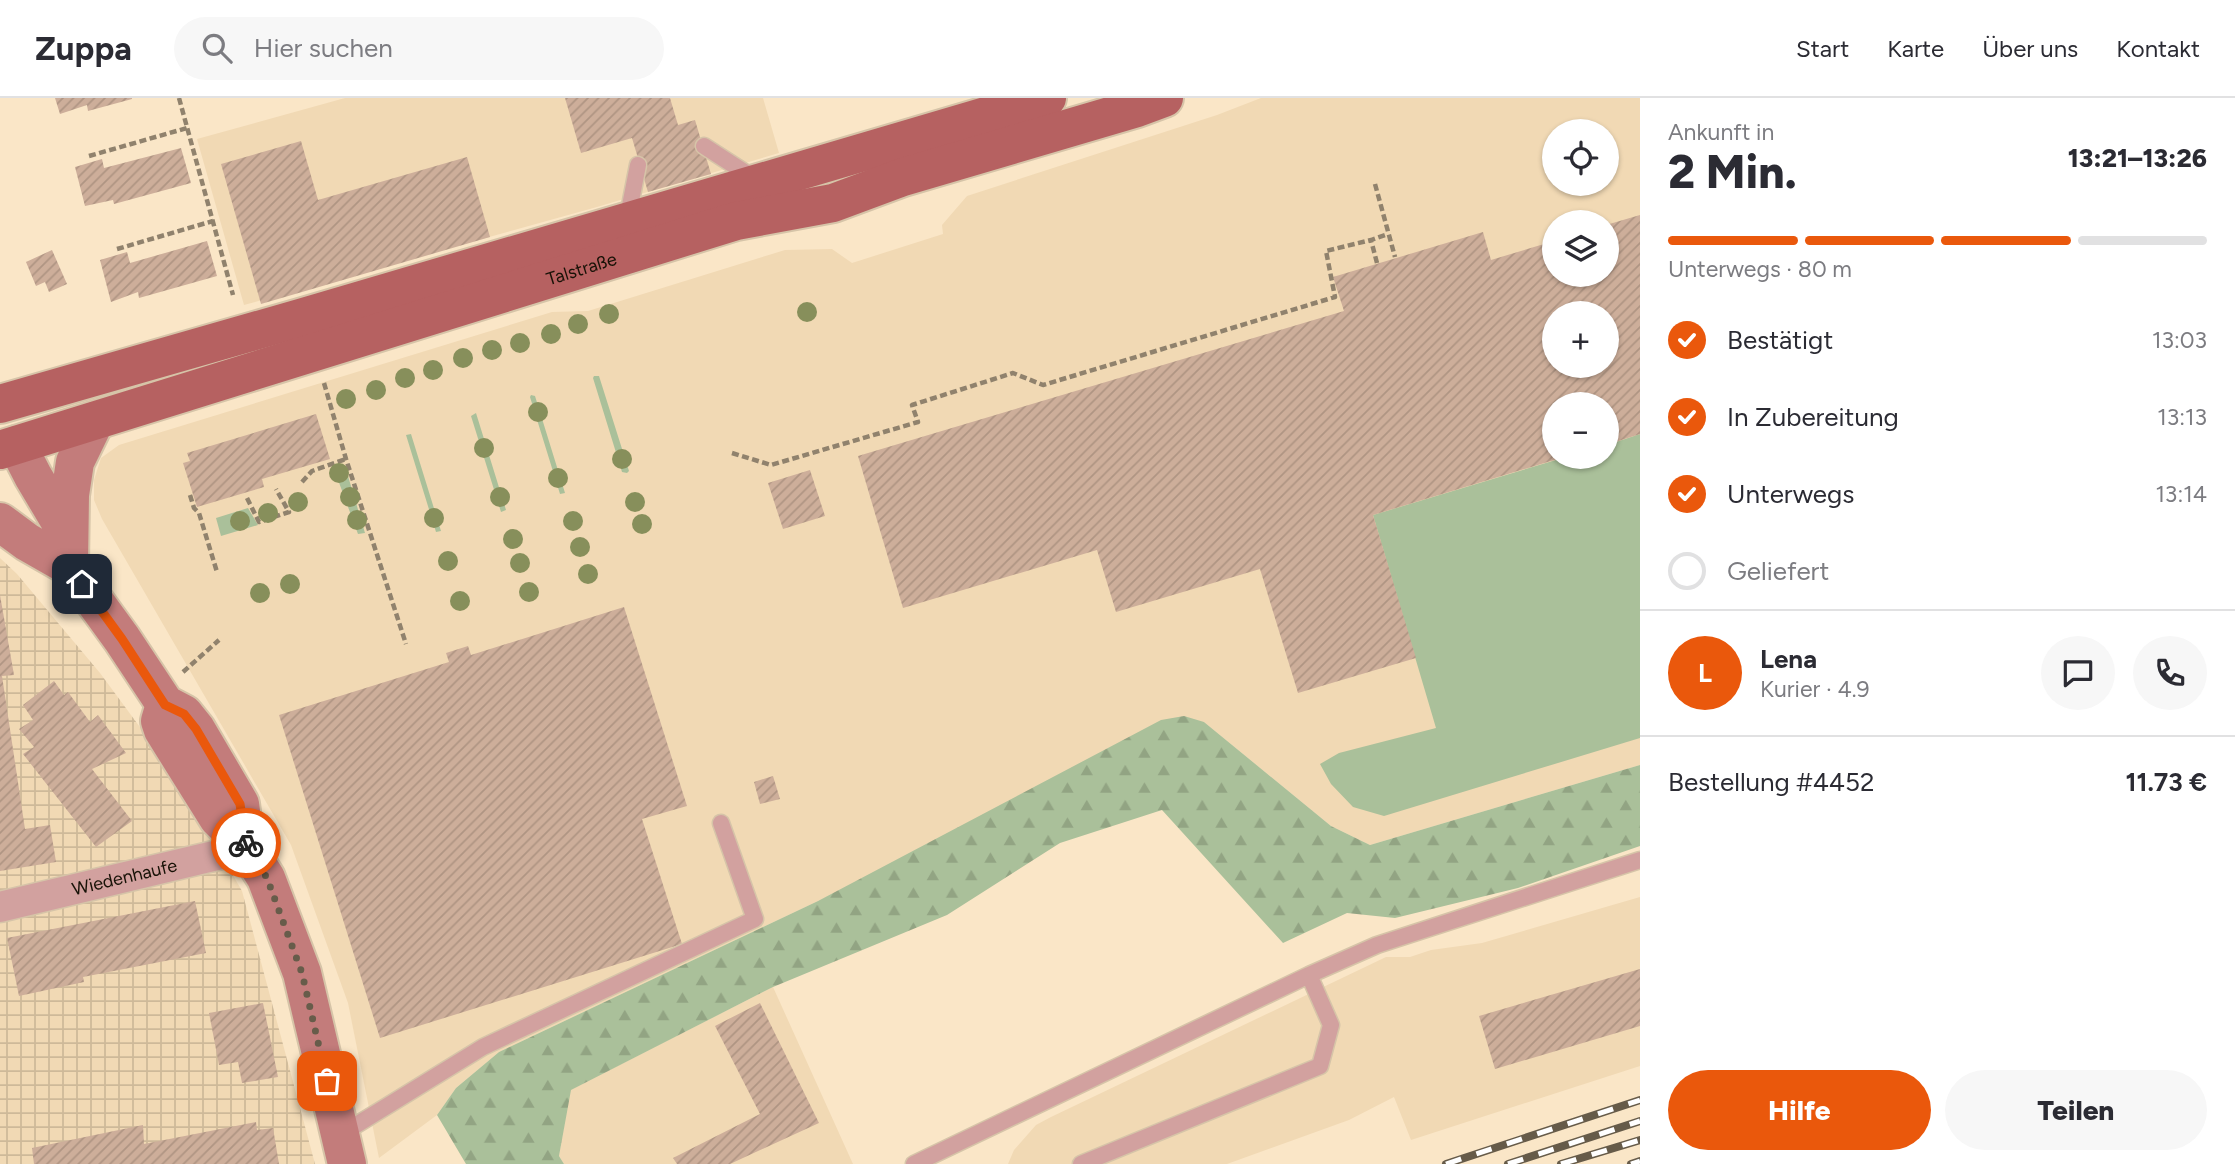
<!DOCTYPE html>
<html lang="de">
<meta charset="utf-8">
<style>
:root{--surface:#fff;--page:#f7f7f7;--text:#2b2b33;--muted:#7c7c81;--line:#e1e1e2;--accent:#ea580c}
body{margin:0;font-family:Figtree,sans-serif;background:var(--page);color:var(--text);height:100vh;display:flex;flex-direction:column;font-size:26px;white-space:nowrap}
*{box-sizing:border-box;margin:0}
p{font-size:23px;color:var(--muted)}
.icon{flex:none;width:38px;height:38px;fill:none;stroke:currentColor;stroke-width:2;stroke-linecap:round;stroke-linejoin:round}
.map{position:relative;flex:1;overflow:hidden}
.sheet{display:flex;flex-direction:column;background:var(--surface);width:595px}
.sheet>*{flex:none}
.tools{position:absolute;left:1542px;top:21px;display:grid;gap:14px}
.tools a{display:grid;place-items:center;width:77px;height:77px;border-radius:50%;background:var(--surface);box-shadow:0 2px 5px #0004;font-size:35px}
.pin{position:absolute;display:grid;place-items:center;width:60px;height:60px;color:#fff;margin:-30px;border-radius:14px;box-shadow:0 4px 10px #0006}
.courier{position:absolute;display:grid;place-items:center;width:70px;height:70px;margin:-35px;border:5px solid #ea580c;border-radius:50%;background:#fff;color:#222;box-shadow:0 2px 9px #0007}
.head em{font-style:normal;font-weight:800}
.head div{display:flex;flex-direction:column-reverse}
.head{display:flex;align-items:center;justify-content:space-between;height:119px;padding:0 28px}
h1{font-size:46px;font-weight:800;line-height:52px}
.bar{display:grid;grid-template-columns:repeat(4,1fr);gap:10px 7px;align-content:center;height:84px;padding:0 28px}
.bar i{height:9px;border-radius:5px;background:var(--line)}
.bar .on{background:var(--accent)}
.bar p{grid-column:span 4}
.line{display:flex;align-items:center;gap:18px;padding:0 28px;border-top:2px solid var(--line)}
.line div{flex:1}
.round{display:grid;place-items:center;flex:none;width:74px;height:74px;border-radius:37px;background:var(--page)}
ol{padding:0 28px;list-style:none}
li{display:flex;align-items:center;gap:21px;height:77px}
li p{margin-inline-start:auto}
li .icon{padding:7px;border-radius:50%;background:var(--accent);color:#fff;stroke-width:4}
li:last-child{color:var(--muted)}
li i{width:38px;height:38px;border:4px solid var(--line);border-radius:50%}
.action{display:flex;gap:14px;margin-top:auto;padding:14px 28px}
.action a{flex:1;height:80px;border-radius:42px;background:var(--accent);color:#fff;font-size:28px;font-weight:800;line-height:80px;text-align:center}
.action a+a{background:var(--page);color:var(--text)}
header{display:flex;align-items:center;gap:42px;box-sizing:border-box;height:98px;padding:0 35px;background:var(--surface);border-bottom:2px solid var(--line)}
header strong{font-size:33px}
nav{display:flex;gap:38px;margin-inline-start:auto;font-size:24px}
.search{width:490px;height:63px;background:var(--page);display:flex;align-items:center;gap:18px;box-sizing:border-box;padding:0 24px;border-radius:38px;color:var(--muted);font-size:26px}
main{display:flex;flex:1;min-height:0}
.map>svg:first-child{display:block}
.built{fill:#f1d9b4;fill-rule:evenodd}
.industrial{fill:url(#industrial-grid)}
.grass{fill:#aac09a}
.forest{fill:url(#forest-firs)}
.building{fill:url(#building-hatch);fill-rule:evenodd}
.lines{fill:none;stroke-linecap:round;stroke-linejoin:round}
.lane-casing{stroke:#d6c4a8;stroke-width:19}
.street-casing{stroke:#d6c4a8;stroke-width:33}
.secondary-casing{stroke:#d6c4a8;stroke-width:42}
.primary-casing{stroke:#d6c4a8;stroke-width:42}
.path{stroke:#90826d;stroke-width:4.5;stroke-dasharray:7 3.5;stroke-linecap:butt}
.lane{stroke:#d2a19f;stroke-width:16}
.street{stroke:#d2a19f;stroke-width:30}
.secondary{stroke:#c37c7b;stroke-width:38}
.primary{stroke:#b66161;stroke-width:38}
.rail-casing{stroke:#665b49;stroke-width:8}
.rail{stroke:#fff;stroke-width:5;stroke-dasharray:16;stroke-linecap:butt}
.tree{fill:#878f5b}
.done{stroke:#675c4a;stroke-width:7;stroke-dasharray:0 12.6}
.route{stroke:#ea580c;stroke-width:9}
.labels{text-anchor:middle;stroke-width:5;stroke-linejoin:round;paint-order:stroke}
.street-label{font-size:18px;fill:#181207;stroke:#fff}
</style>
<header>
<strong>Zuppa</strong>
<div class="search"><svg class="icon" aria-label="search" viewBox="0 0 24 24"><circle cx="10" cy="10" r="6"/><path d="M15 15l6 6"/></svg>Hier suchen</div>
<nav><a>Start</a><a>Karte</a><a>Über uns</a><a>Kontakt</a></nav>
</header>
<main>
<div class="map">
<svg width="1640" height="1066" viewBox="0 0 1640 1066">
<defs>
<pattern id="industrial-grid" width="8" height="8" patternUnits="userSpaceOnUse" patternTransform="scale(1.75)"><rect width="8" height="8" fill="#f1d9b4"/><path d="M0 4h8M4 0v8" fill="none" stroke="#ceb999"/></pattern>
<pattern id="forest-firs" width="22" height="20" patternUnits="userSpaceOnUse" patternTransform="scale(1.75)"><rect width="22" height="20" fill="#aac09a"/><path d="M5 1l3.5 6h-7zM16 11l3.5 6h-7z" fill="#92a483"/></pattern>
<pattern id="building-hatch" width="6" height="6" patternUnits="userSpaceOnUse" patternTransform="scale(1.75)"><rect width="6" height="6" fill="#cdae9a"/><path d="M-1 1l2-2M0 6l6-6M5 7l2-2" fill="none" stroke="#af9583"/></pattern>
</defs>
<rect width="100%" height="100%" fill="#fae6c7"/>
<path class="built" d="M345 0H763L779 55 597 109 244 207 197 41Z
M1261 0H1640V667L1370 747 1331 728 1204 624 818 803 499 954 456 990 437 1017 379 1060 348 905 291 747 102 421 94 402V382L101 360 119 347 552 214 588 213 785 152 832 151 852 165 943 136 942 127 967 98 1217 17ZM1554 33H1606V86H1554ZM1554 124H1606V177H1554ZM1554 215H1606V268H1554ZM1554 306H1606V359H1554Z
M1640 799V968L1411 1042 1394 999 1349 1022 1227 1066H1008L1014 1052 1036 1027 1051 1019 1386 859H1410L1431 852 1482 845Z
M773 889 853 1066H564L559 1058 570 992Z"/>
<path class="industrial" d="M0 460 17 476 100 575 176 678 242 793 315 1066H0Z"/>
<path class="grass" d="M594 278H599L629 373 627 375 622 374 593 280Z
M531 297 535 298 565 395 560 396 530 299Z
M476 315 506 412 501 414 471 318Z
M411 336 441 433 436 434 406 337Z
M1640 336V640L1384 718 1353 709 1331 686 1320 666 1339 655 1436 630 1373 417 1566 359H1606L1607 347Z
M345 368 365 435 358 436 334 371Z
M248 410 258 427 221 438 216 420Z"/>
<path class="forest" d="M1184 618 1204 624 1331 728 1370 747 1640 667V748L1518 790 1395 820 1347 815 1283 845 1162 712 1060 745 947 817 773 889 571 992 559 1058 564 1066H466L437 1017 456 990 499 954 818 803 1161 622Z"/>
<path class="building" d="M55 0H132V1L88 13 87 7 60 16Z
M565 0H670L678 27 695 22 711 76 648 94 632 40 581 55Z
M301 43 318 102 467 59 490 139 261 206 221 66Z
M181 50 191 85 114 106 113 102 85 108 75 69 102 61 104 70Z
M1640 117V336L1606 347V306H1554V359H1564L1373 417 1416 560 1298 595 1260 471 1116 514 1097 452 903 510 858 358 1344 213 1333 179 1483 134 1491 162 1554 143V177H1606V127ZM1554 215H1606V268H1554Z
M207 143 217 178 139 200 138 194 111 204 100 162 127 154 130 165Z
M52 152 67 186 49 194 45 184 36 188 26 164Z
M316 316 330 361 262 381 264 389 197 409 183 365 190 363 187 355Z
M810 372 825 418 783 431 768 385Z
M0 497 14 577 2 578 25 731 50 727 56 764 0 773Z
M624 509 687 708 642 721 682 846 380 940 279 617 449 564 446 555 468 548 471 557Z
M54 583 64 597 68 594 90 624 98 617 126 655 92 671 132 723 96 749 23 656 34 649 19 631 33 622 23 607Z
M773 678 780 701 760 706 754 684Z
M195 803 206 855 83 879 84 884 19 898 7 840Z
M1640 871V928L1495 971 1479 918Z
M263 905 278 979 242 985 238 964 219 967 209 915Z
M760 905 819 1025 730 1066H677L673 1060 760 1016 715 928Z
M256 1024 257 1032 273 1030 279 1066H34L32 1050 143 1027 144 1046Z"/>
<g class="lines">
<g class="lane-casing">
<path id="lane" d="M704 48 755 81
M627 123 638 67
M340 1037 483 949 755 821 721 725
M914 1066 1309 877 1377 847 1640 762
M1081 1066 1320 968 1331 927 1309 877"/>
</g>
<g class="street-casing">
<g id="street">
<path id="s1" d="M0 809 226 755 246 748"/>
</g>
</g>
<g class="secondary-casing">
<path id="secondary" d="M17 347 33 378 68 437
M0 424 27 444 69 468 122 541 165 606 184 616 196 631 240 706 243 729
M69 468 70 397 75 364 95 323
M165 606 160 623 163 632 218 720 246 748 266 780 302 875 347 1066"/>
</g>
<g class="primary-casing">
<g id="primary">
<path d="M0 306 300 220 1047 0"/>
<path id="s2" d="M0 352 736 123 833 105 903 79 1137 10 1164 0"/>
</g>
</g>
<path class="path" d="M179 0 233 197
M89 58 187 30
M1375 86 1395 159
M117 151 213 123
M1377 165 1371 142 1388 136
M324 285 346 361 406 546
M732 355 771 367 918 324 912 307 1013 275 1043 287 1335 199 1326 153 1371 142
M302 384 312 373 346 361
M190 397 194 410 199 415 217 474
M247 400 259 424 289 414 276 391
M183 574 219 542"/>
<use href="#lane" class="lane"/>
<use href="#street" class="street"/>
<use href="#secondary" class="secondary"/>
<use href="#primary" class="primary"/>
<g class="rail-casing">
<path id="rail" d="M1446 1066 1640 1002
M1508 1066 1640 1023
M1561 1066 1640 1042
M1631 1066 1640 1063"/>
</g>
<use href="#rail" class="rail"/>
</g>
<g class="tree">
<circle cx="807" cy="214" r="10"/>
<circle cx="609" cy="216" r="10"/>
<circle cx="578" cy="226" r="10"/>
<circle cx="551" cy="236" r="10"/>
<circle cx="520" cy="245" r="10"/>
<circle cx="492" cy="252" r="10"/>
<circle cx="463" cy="260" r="10"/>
<circle cx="433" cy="272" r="10"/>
<circle cx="405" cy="280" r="10"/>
<circle cx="376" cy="292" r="10"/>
<circle cx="346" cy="301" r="10"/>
<circle cx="538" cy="314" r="10"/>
<circle cx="484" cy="350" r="10"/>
<circle cx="622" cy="361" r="10"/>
<circle cx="339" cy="375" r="10"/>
<circle cx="558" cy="380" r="10"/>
<circle cx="350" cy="399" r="10"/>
<circle cx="500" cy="399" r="10"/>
<circle cx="298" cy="404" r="10"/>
<circle cx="635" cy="404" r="10"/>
<circle cx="268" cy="415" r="10"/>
<circle cx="434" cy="420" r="10"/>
<circle cx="357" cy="422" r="10"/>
<circle cx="240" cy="423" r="10"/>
<circle cx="573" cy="423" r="10"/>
<circle cx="642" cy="426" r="10"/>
<circle cx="513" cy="441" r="10"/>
<circle cx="580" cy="449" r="10"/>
<circle cx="448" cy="463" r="10"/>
<circle cx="520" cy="465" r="10"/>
<circle cx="588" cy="476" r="10"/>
<circle cx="290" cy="486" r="10"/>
<circle cx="529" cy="494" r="10"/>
<circle cx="260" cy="495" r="10"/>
<circle cx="460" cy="503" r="10"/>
</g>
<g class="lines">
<path class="done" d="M246 745 267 780 302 875 327 983"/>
<path class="route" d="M82 486 122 541 165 607 184 616 196 631 240 706 246 745"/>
</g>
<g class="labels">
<g class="street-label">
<text dy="6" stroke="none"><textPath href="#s2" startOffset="609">Talstraße</textPath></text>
<text dy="6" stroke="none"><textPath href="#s1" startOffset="128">Wiedenhaufe</textPath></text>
</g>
</g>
</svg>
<div class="tools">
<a><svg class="icon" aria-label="locate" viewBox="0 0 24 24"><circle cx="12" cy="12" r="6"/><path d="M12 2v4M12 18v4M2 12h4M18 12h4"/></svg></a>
<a><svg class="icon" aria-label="layers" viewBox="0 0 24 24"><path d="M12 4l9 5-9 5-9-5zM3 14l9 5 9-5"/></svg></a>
<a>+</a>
<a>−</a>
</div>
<div class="pin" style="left:327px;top:983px;background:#ea580c"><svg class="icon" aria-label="bag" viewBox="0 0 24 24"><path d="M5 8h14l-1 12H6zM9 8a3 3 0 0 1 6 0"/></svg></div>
<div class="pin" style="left:82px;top:486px;background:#1f2937"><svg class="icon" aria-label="home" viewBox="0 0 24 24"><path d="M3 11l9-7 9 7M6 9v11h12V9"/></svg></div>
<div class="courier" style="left:246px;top:745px"><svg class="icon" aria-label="bike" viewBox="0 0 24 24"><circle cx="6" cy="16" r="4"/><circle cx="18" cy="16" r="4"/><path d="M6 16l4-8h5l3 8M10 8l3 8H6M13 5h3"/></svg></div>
</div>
<section class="sheet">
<div class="head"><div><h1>2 Min.</h1><p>Ankunft in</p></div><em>13:21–13:26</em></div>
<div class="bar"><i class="on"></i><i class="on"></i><i class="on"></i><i></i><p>Unterwegs · 80 m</p></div>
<ol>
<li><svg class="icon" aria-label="check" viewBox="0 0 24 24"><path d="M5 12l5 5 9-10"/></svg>Bestätigt<p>13:03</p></li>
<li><svg class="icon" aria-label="check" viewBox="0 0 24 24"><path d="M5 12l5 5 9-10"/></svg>In Zubereitung<p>13:13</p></li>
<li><svg class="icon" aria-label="check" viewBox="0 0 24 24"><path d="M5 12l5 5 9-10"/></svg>Unterwegs<p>13:14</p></li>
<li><i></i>Geliefert</li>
</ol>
<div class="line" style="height:126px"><b class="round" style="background:var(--accent);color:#fff">L</b><div><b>Lena</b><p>Kurier · 4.9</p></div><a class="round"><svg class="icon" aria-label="chat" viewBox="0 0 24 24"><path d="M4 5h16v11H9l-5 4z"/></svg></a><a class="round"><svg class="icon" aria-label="phone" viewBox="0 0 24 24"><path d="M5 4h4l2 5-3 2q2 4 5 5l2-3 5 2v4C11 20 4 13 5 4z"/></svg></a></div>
<div class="line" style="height:91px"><div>Bestellung #4452</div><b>11.73 €</b></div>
<div class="action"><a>Hilfe</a><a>Teilen</a></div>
</section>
</main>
